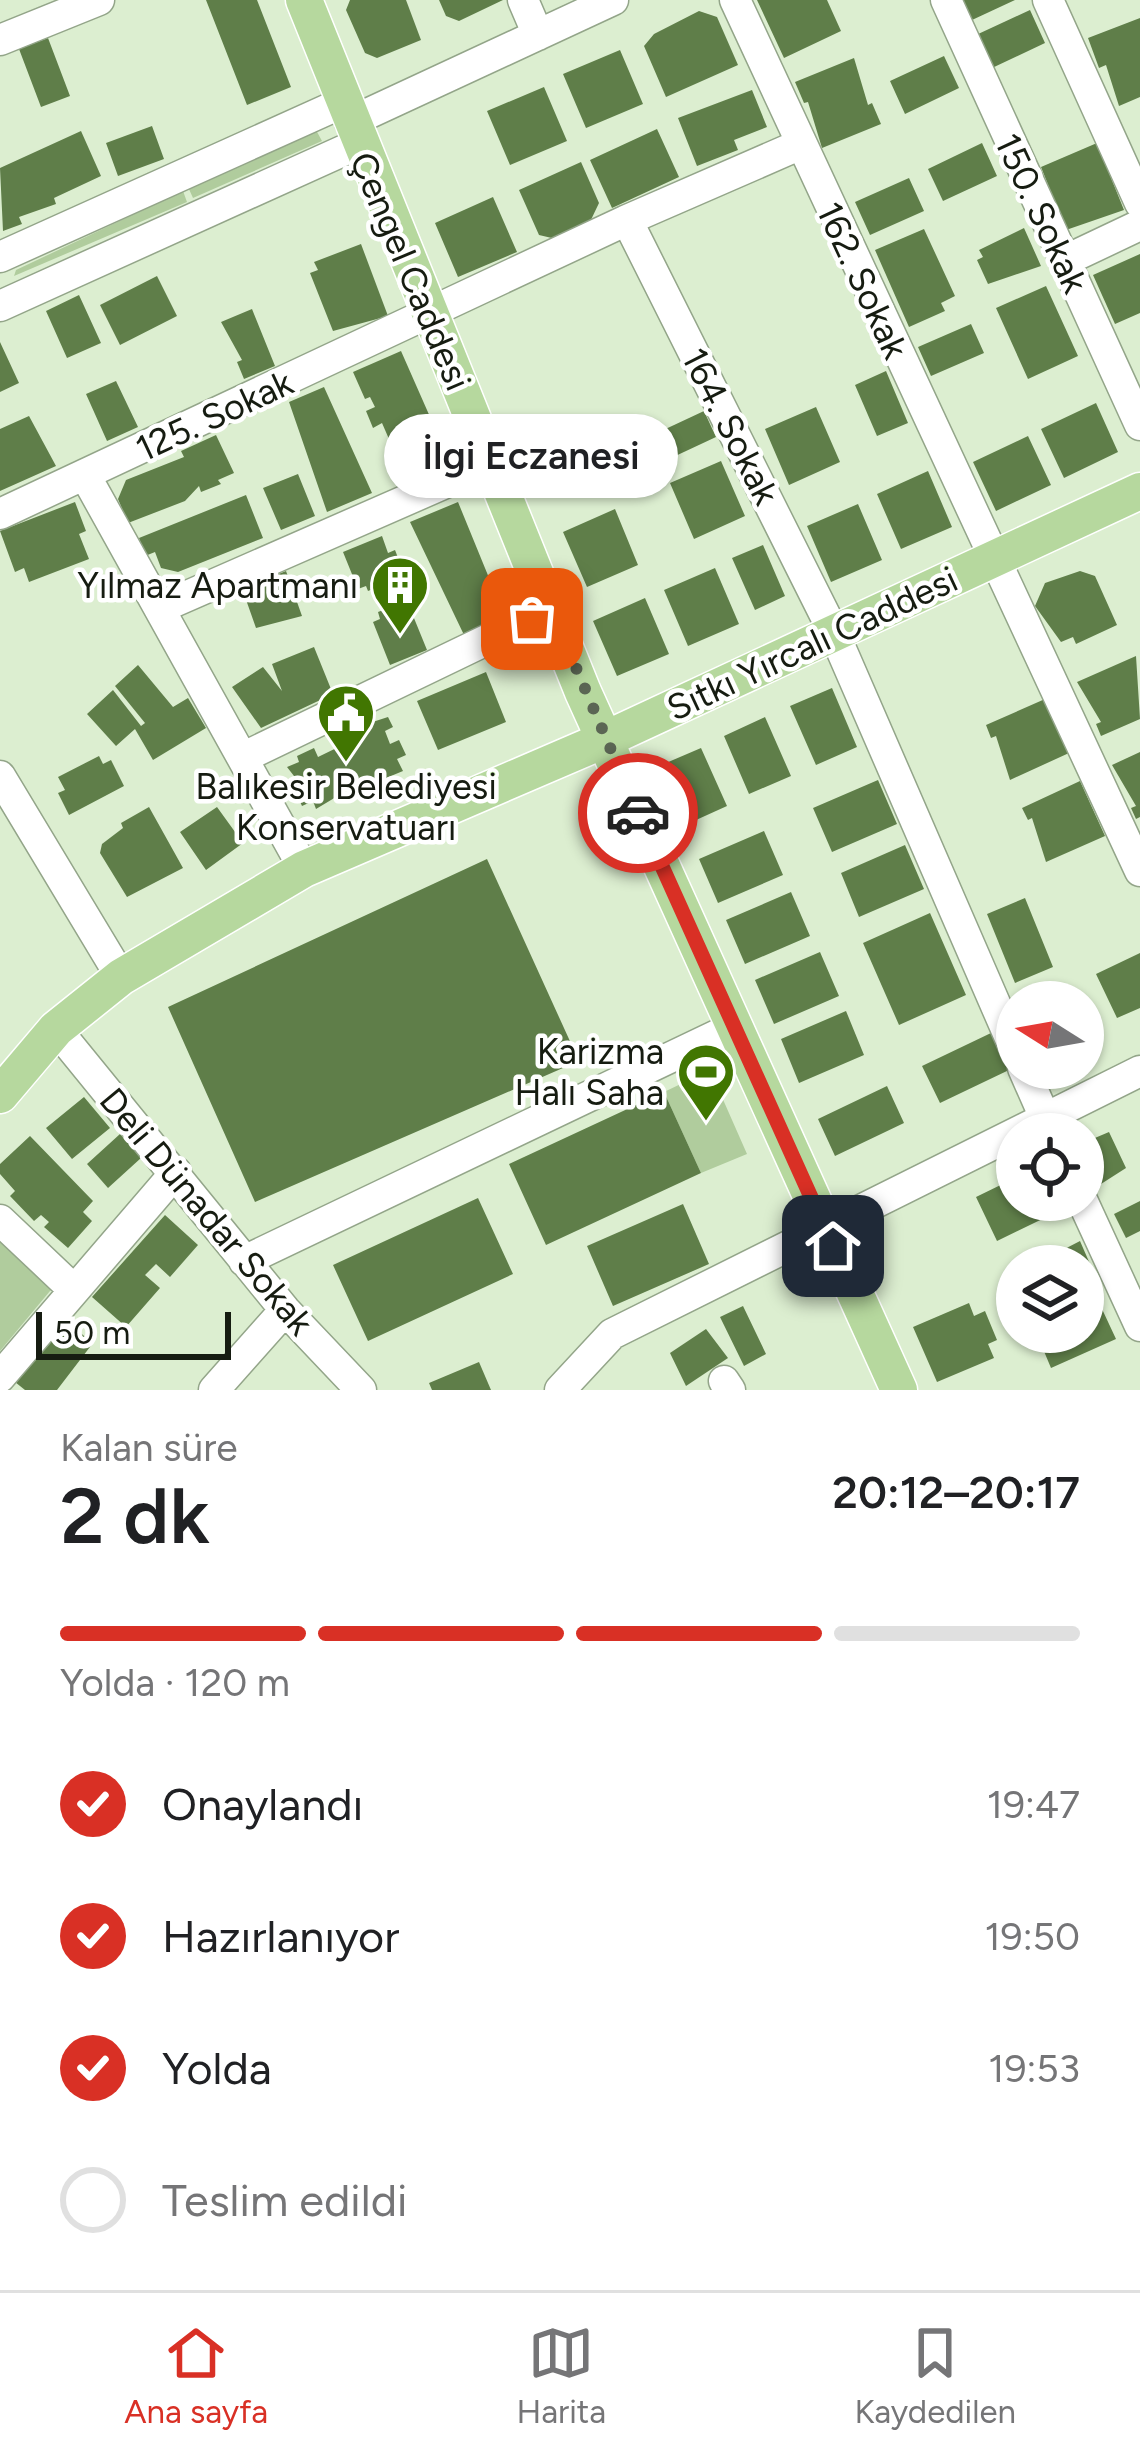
<!DOCTYPE html>
<html lang="tr">
<meta charset="utf-8">
<style>
:root{--surface:#fff;--page:#f6f6f6;--text:#202124;--muted:#757577;--line:#e0e0e0;--accent:#d93025}
body{margin:0;font-family:Figtree,sans-serif;background:var(--page);color:var(--text);height:100vh;display:flex;flex-direction:column;font-size:45px;white-space:nowrap}
*{box-sizing:border-box;margin:0}
p{font-size:39px;color:var(--muted)}
.icon{flex:none;width:66px;height:66px;fill:none;stroke:currentColor;stroke-width:2;stroke-linecap:round;stroke-linejoin:round}
.map{position:relative;height:1390px;overflow:hidden}
.panel{display:flex;flex-direction:column;background:var(--surface);flex:1}
.panel>*{flex:none}
.needle{width:78px;rotate:281deg}
.tools{position:absolute;left:996px;top:981px;display:grid;gap:24px}
.tools a{display:grid;place-items:center;width:108px;height:108px;border-radius:50%;background:var(--surface);box-shadow:0 3px 9px #0004;font-size:60px}
.scale{position:absolute;left:36px;bottom:30px;width:195px;box-sizing:border-box;padding-left:12px;border:6px solid #161c11;border-top:0;font-size:33px;line-height:42px;white-space:nowrap;color:#161c11;-webkit-text-stroke:9px #fff;paint-order:stroke}
.pin{position:absolute;display:grid;place-items:center;width:102px;height:102px;color:#fff;margin:-51px;border-radius:24px;box-shadow:0 6px 18px #0006}
.courier{position:absolute;display:grid;place-items:center;width:120px;height:120px;margin:-60px;border:9px solid #d93025;border-radius:50%;background:#fff;color:#222;box-shadow:0 3px 15px #0007}
.bubble{position:absolute;height:84px;border-radius:42px;background:var(--surface);box-shadow:0 3px 9px #0004;font-size:39px;font-weight:600;line-height:84px;text-align:center}
.headline em{font-style:normal;font-weight:600}
.headline div{display:flex;flex-direction:column-reverse}
.headline{display:flex;align-items:center;justify-content:space-between;height:204px;padding:0 60px}
h1{font-size:78px;font-weight:600;line-height:90px}
.bar{display:grid;grid-template-columns:repeat(4,1fr);gap:18px 12px;align-content:center;height:144px;padding:0 60px}
.bar i{height:15px;border-radius:9px;background:var(--line)}
.bar .selected{background:var(--accent)}
.bar p{grid-column:span 4}
ol{padding:0 60px;list-style:none}
li{display:flex;align-items:center;gap:36px;height:132px}
li p{margin-inline-start:auto}
li .icon{padding:12px;border-radius:50%;background:var(--accent);color:#fff;stroke-width:4}
li:last-child{color:var(--muted)}
li i{width:66px;height:66px;border:6px solid var(--line);border-radius:50%}
.menu{display:flex;justify-content:space-around;align-items:center;height:168px;border-top:3px solid var(--line);background:var(--surface);font-size:33px;color:var(--muted)}
.menu a{display:grid;justify-items:center;gap:6px}
.menu .selected{color:var(--accent)}
.map>svg:first-child{display:block}
.green{fill:#b0cc9d}
.building{fill:#5f7e49}
.lines{fill:none;stroke-linecap:round;stroke-linejoin:round}
.minor-casing{stroke:#93a589;stroke-width:33}
.major-casing{stroke:#fff;stroke-width:39}
.minor{stroke:#fff;stroke-width:30}
.major{stroke:#b6d89e;stroke-width:36}
.done{stroke:#5b6654;stroke-width:12;stroke-dasharray:0 21.6}
.route{stroke:#d93025;stroke-width:15}
.labels{text-anchor:middle;stroke-width:9;stroke-linejoin:round;paint-order:stroke}
.street-label{font-size:36px;fill:#161c11;stroke:#fff}
.poi-label{font-size:36px;fill:#161c11;stroke:#fff;text-anchor:end}
</style>
<div class="map">
<svg width="1140" height="1390" viewBox="0 0 1140 1390">
<rect width="100%" height="100%" fill="#dceed0"/>
<path class="green" d="M316 130 322 141 193 198 188 187Z
M183 191 187 202 14 276 16 270Z
M710 1070 747 1154 701 1173 664 1092Z
M0 1237 55 1285 0 1351Z"/>
<path class="building" d="M206 0H257L291 87 247 105Z
M350 0H406L421 40 377 58 365 53 346 10Z
M439 0H503L459 21 446 16Z
M757 0H827L841 31 784 58Z
M963 0H1015L972 20Z
M1030 10 1045 43 992 68 976 35Z
M699 11 717 17 738 65 666 97 644 46 654 34Z
M1140 18V97L1119 106 1106 65 1099 68 1088 38Z
M48 38 70 96 41 107 19 49Z
M620 50 643 104 586 128 563 74Z
M944 56 959 88 905 114 890 81Z
M854 58 868 105 872 103 881 124 822 148 808 102 804 103 795 82Z
M544 87 567 141 510 165 487 111Z
M752 90 767 127 734 140 738 150 697 166 678 118Z
M152 126 164 159 118 176 106 143Z
M657 129 679 177 612 208 590 160Z
M81 131 101 176 54 198 56 204 19 217 22 224 3 231 0 168Z
M982 143 997 176 943 201 928 169Z
M1097 143 1124 210 1066 230 1041 167Z
M581 162 599 203 589 224 556 239 539 235 519 190Z
M909 178 924 211 870 235 855 202Z
M493 197 517 252 458 277 435 223Z
M1024 228 1041 266 988 284 977 260 983 257 979 250Z
M924 229 955 296 941 303 945 311 909 327 875 250Z
M361 244 388 316 333 331 310 273 318 270 314 262Z
M1140 254V313L1115 324 1093 275Z
M157 276 177 316 120 345 100 305Z
M1046 286 1078 356 1028 379 996 308Z
M79 295 101 343 67 358 46 311Z
M252 309 275 366 244 379 237 362 242 360 221 322Z
M971 324 984 353 931 376 918 347Z
M0 342 19 383 0 392Z
M401 351 449 460 424 472 421 464 397 475 392 466 399 462 382 423 373 428 366 411 375 407 370 397 365 399 353 372Z
M886 371 908 423 877 436 855 385Z
M116 381 138 427 107 441 86 394Z
M324 387 372 493 327 512 289 402Z
M1096 403 1118 452 1064 478 1041 429Z
M816 407 840 462 789 485 765 429Z
M704 411 716 437 654 466 642 440Z
M29 416 56 466 0 491V429Z
M216 435 234 473 218 480 221 484 201 492 199 486 185 501 128 523 118 499 126 480 184 457 181 451Z
M1028 436 1051 485 996 511 973 462Z
M721 461 745 516 694 539 670 483Z
M928 471 952 527 901 549 877 494Z
M298 474 315 516 281 530 263 488Z
M246 495 263 538 178 572 161 568 155 552 145 556 139 538Z
M75 502 86 531 79 534 89 559 29 582 24 568 15 572 0 531Z
M458 502 505 617 464 635 410 522Z
M858 504 882 560 831 582 807 526Z
M615 509 638 565 587 587 563 532Z
M382 536 388 553 395 550 405 576 368 591 366 586 358 589 343 552Z
M763 545 785 596 755 610 732 558Z
M715 568 739 624 688 646 664 590Z
M286 571 302 616 256 628 244 594 251 591 249 586Z
M1080 571 1095 576 1117 625 1076 644 1073 637 1061 642 1035 606 1045 583Z
M645 598 669 654 617 676 593 621Z
M407 601 427 650 390 665 373 622 380 619 378 612Z
M314 647 333 694 261 728 232 687 263 667 282 691 272 664Z
M1136 656 1140 719 1101 736 1096 724 1101 722 1077 682Z
M138 665 173 707 188 698 206 728 153 760 135 729 116 746 87 714 113 690 141 726 145 723 115 686Z
M486 672 506 722 438 750 417 701Z
M832 688 857 747 816 765 790 706Z
M1045 699 1069 753 1010 780 996 736 991 738 986 725Z
M388 717 393 727 385 731 390 744 399 740 406 755 397 759 403 771 374 783 371 776 316 809 313 801 302 806 294 788 301 785 287 767 299 762 297 756 314 748 318 757 355 739 351 729Z
M765 717 791 776 749 794 724 736Z
M701 748 727 806 685 825 659 766Z
M1140 752V817L1136 819 1131 808 1136 806 1112 765Z
M99 756 103 764 111 760 124 786 69 815 58 793 65 790 58 777Z
M878 780 897 824 832 852 813 808Z
M1080 781 1105 836 1046 862 1032 818 1028 820 1022 808Z
M149 807 183 868 127 897 100 853 102 844 123 828 121 823Z
M217 807 243 843 206 870 180 832Z
M764 831 783 875 718 903 699 859Z
M905 845 924 889 859 917 841 873Z
M487 859 579 1061 255 1202 168 1007Z
M791 892 810 936 745 964 726 920Z
M1025 898 1053 967 1015 983 987 914Z
M930 913 966 995 899 1025 863 943Z
M820 952 839 996 774 1024 755 980Z
M1140 953V1008L1117 1018 1096 974Z
M846 1011 864 1055 799 1083 781 1039Z
M991 1033 1009 1070 940 1103 922 1066Z
M887 1086 904 1123 835 1156 818 1119Z
M664 1092 701 1173 546 1245 509 1164Z
M84 1097 110 1128 72 1159 46 1128Z
M1109 1132 1126 1168 1101 1184 1083 1143Z
M120 1134 141 1158 108 1188 87 1164Z
M30 1136 93 1201 83 1212 92 1221 68 1248 44 1227 49 1222 41 1215 34 1221 10 1196 15 1191 0 1174V1164Z
M1017 1177V1200H1059L1063 1209 997 1241 976 1197Z
M478 1198 513 1274 368 1341 333 1265Z
M1140 1201V1231L1126 1238 1114 1214Z
M683 1204 709 1264 613 1306 587 1246Z
M165 1215 198 1245 170 1277 156 1264 145 1275 160 1288 126 1327 92 1297Z
M1080 1241 1100 1287 1083 1295V1266H1017V1299L1005 1270 1049 1247 1053 1255Z
M969 1303 974 1316 985 1311 997 1340 988 1344 994 1358 937 1382 913 1327Z
M743 1306 766 1354 744 1366 720 1317Z
M1102 1309 1116 1339 1051 1368 1038 1337 1083 1332V1317Z
M64 1320 93 1343 57 1390H25L15 1382Z
M706 1329 728 1358 686 1386 670 1353Z
M479 1362 491 1390H432L429 1383Z"/>
<g class="lines">
<g class="minor-casing">
<path id="minor" d="M523 0 538 35
M735 0 1140 871
M946 0 1140 425
M1048 0 1140 203
M0 40 99 0
M350 122 613 0
M627 220 834 633 1017 1054
M0 257 342 103
M1064 261 1140 225
M0 306 358 144
M85 475 304 869
M0 514 627 220 799 145
M160 608 491 463
M244 757 551 609
M0 776 121 977
M56 1029 285 1310 361 1390
M1023 1068 1052 1134
M1082 1200 1140 1326
M0 1220 74 1290
M244 1261 734 1027
M0 1377 176 1172
M724 1381 730 1390
M214 1390 285 1310
M560 1390 612 1334 1140 1071"/>
</g>
<g class="major-casing">
<path id="major" d="M304 0 583 692 899 1390
M0 1095 56 1029 121 977 304 869 604 740 1140 491"/>
</g>
<use href="#minor" class="minor"/>
<use href="#major" class="major"/>
</g>
<g class="lines">
<path class="done" d="M532 619 551 609 638 813"/>
<path class="route" d="M638 813 833 1246"/>
</g>
<defs>
<g id="building-pin" transform="scale(3)"><path d="M0 17L-7.5 6A9.5 9.5 0 1 1 7.5 6Z" fill="#417601" stroke="#fff"/><path d="M-4-6H4V6H1V3H-1V6H-4ZM-2.5-4.3h1.7v1.8h-1.7ZM.8-4.3h1.7v1.8H.8ZM-2.5-1h1.7V.8h-1.7ZM.8-1h1.7V.8H.8Z" fill="#fff"/></g>
<g id="civic-pin" transform="scale(3)"><path d="M0 17L-7.5 6A9.5 9.5 0 1 1 7.5 6Z" fill="#417601" stroke="#fff"/><path d="M-.6-6.5H3V-4.5H.6V-3L4-1V1h2V6H-6V1h2V-1L-.6-3ZM-1.2 2.5V6h2.4V2.5Z" fill="#fff"/></g>
<g id="stadium-pin" transform="scale(3)"><path d="M0 17L-7.5 6A9.5 9.5 0 1 1 7.5 6Z" fill="#417601" stroke="#fff"/><path d="M0-5a6.5 5 0 1 0 0 10a6.5 5 0 1 0 0-10ZM-3.5-1.8h7v3.6h-7Z" fill="#fff"/></g>
</defs>
<g fill-rule="evenodd">
<use href="#building-pin" x="400" y="585"/>
<use href="#civic-pin" x="346" y="713"/>
<use href="#stadium-pin" x="706" y="1072"/>
</g>
<g class="labels">
<g class="street-label">
<text transform="translate(1042 213) rotate(65)" y="13">150. Sokak</text>
<text transform="translate(411 271) rotate(67)" y="13">Çengel Caddesi</text>
<text transform="translate(863 280) rotate(65)" y="13">162. Sokak</text>
<text transform="translate(214 415) rotate(-25)" y="13">125. Sokak</text>
<text transform="translate(731 426) rotate(63)" y="13">164. Sokak</text>
<text transform="translate(812 643) rotate(-25)" y="13">Sıtkı Yırcalı Caddesi</text>
<text transform="translate(207 1211) rotate(50)" y="13">Deli Dünadar Sokak</text>
</g>
<g class="poi-label">
<text x="358" y="598">Yılmaz Apartmanı</text>
<text x="346" y="799" text-anchor="middle">Balıkesir Belediyesi<tspan x="346" dy="41">Konservatuarı</tspan></text>
<text x="664" y="1064">Karizma<tspan x="664" dy="41">Halı Saha</tspan></text>
</g>
</g>
</svg>
<div class="tools">
<a><svg class="needle" viewBox="-14 -14 28 28"><path d="M0-13l5 13h-10z" fill="#e53935"/><path d="M0 13l5-13h-10z" fill="#757577"/></svg></a>
<a><svg class="icon" aria-label="locate" viewBox="0 0 24 24"><circle cx="12" cy="12" r="6"/><path d="M12 2v4M12 18v4M2 12h4M18 12h4"/></svg></a>
<a><svg class="icon" aria-label="layers" viewBox="0 0 24 24"><path d="M12 4l9 5-9 5-9-5zM3 14l9 5 9-5"/></svg></a>
</div>
<div class="scale">50 m</div>
<div class="pin" style="left:532px;top:619px;background:#ea580c"><svg class="icon" aria-label="bag" viewBox="0 0 24 24"><path d="M5 8h14l-1 12H6zM9 8a3 3 0 0 1 6 0"/></svg></div>
<div class="pin" style="left:833px;top:1246px;background:#1f2937"><svg class="icon" aria-label="home" viewBox="0 0 24 24"><path d="M3 11l9-7 9 7M6 9v11h12V9"/></svg></div>
<div class="courier" style="left:638px;top:813px"><svg class="icon" aria-label="car" viewBox="0 0 24 24"><path d="M5 17H2v-5l4-1 3-4h7l3 4 3 1v5h-3M9 17h6M6 11h13"/><circle cx="7" cy="17" r="2"/><circle cx="17" cy="17" r="2"/></svg></div>
<div class="bubble" style="left:384px;top:414px;width:294px">İlgi Eczanesi</div>
</div>
<section class="panel">
<div class="headline"><div><h1>2 dk</h1><p>Kalan süre</p></div><em>20:12–20:17</em></div>
<div class="bar"><i class="selected"></i><i class="selected"></i><i class="selected"></i><i></i><p>Yolda · 120 m</p></div>
<ol>
<li><svg class="icon" aria-label="check" viewBox="0 0 24 24"><path d="M5 12l5 5 9-10"/></svg>Onaylandı<p>19:47</p></li>
<li><svg class="icon" aria-label="check" viewBox="0 0 24 24"><path d="M5 12l5 5 9-10"/></svg>Hazırlanıyor<p>19:50</p></li>
<li><svg class="icon" aria-label="check" viewBox="0 0 24 24"><path d="M5 12l5 5 9-10"/></svg>Yolda<p>19:53</p></li>
<li><i></i>Teslim edildi</li>
</ol>
</section>
<nav class="menu">
<a class="selected"><svg class="icon" aria-label="home" viewBox="0 0 24 24"><path d="M3 11l9-7 9 7M6 9v11h12V9"/></svg>Ana sayfa</a>
<a><svg class="icon" aria-label="map" viewBox="0 0 24 24"><path d="M3 6l6-2 6 2 6-2v14l-6 2-6-2-6 2zM9 4v14M15 6v14"/></svg>Harita</a>
<a><svg class="icon" aria-label="saved" viewBox="0 0 24 24"><path d="M7 4h10v16l-5-4-5 4z"/></svg>Kaydedilen</a>
</nav>
